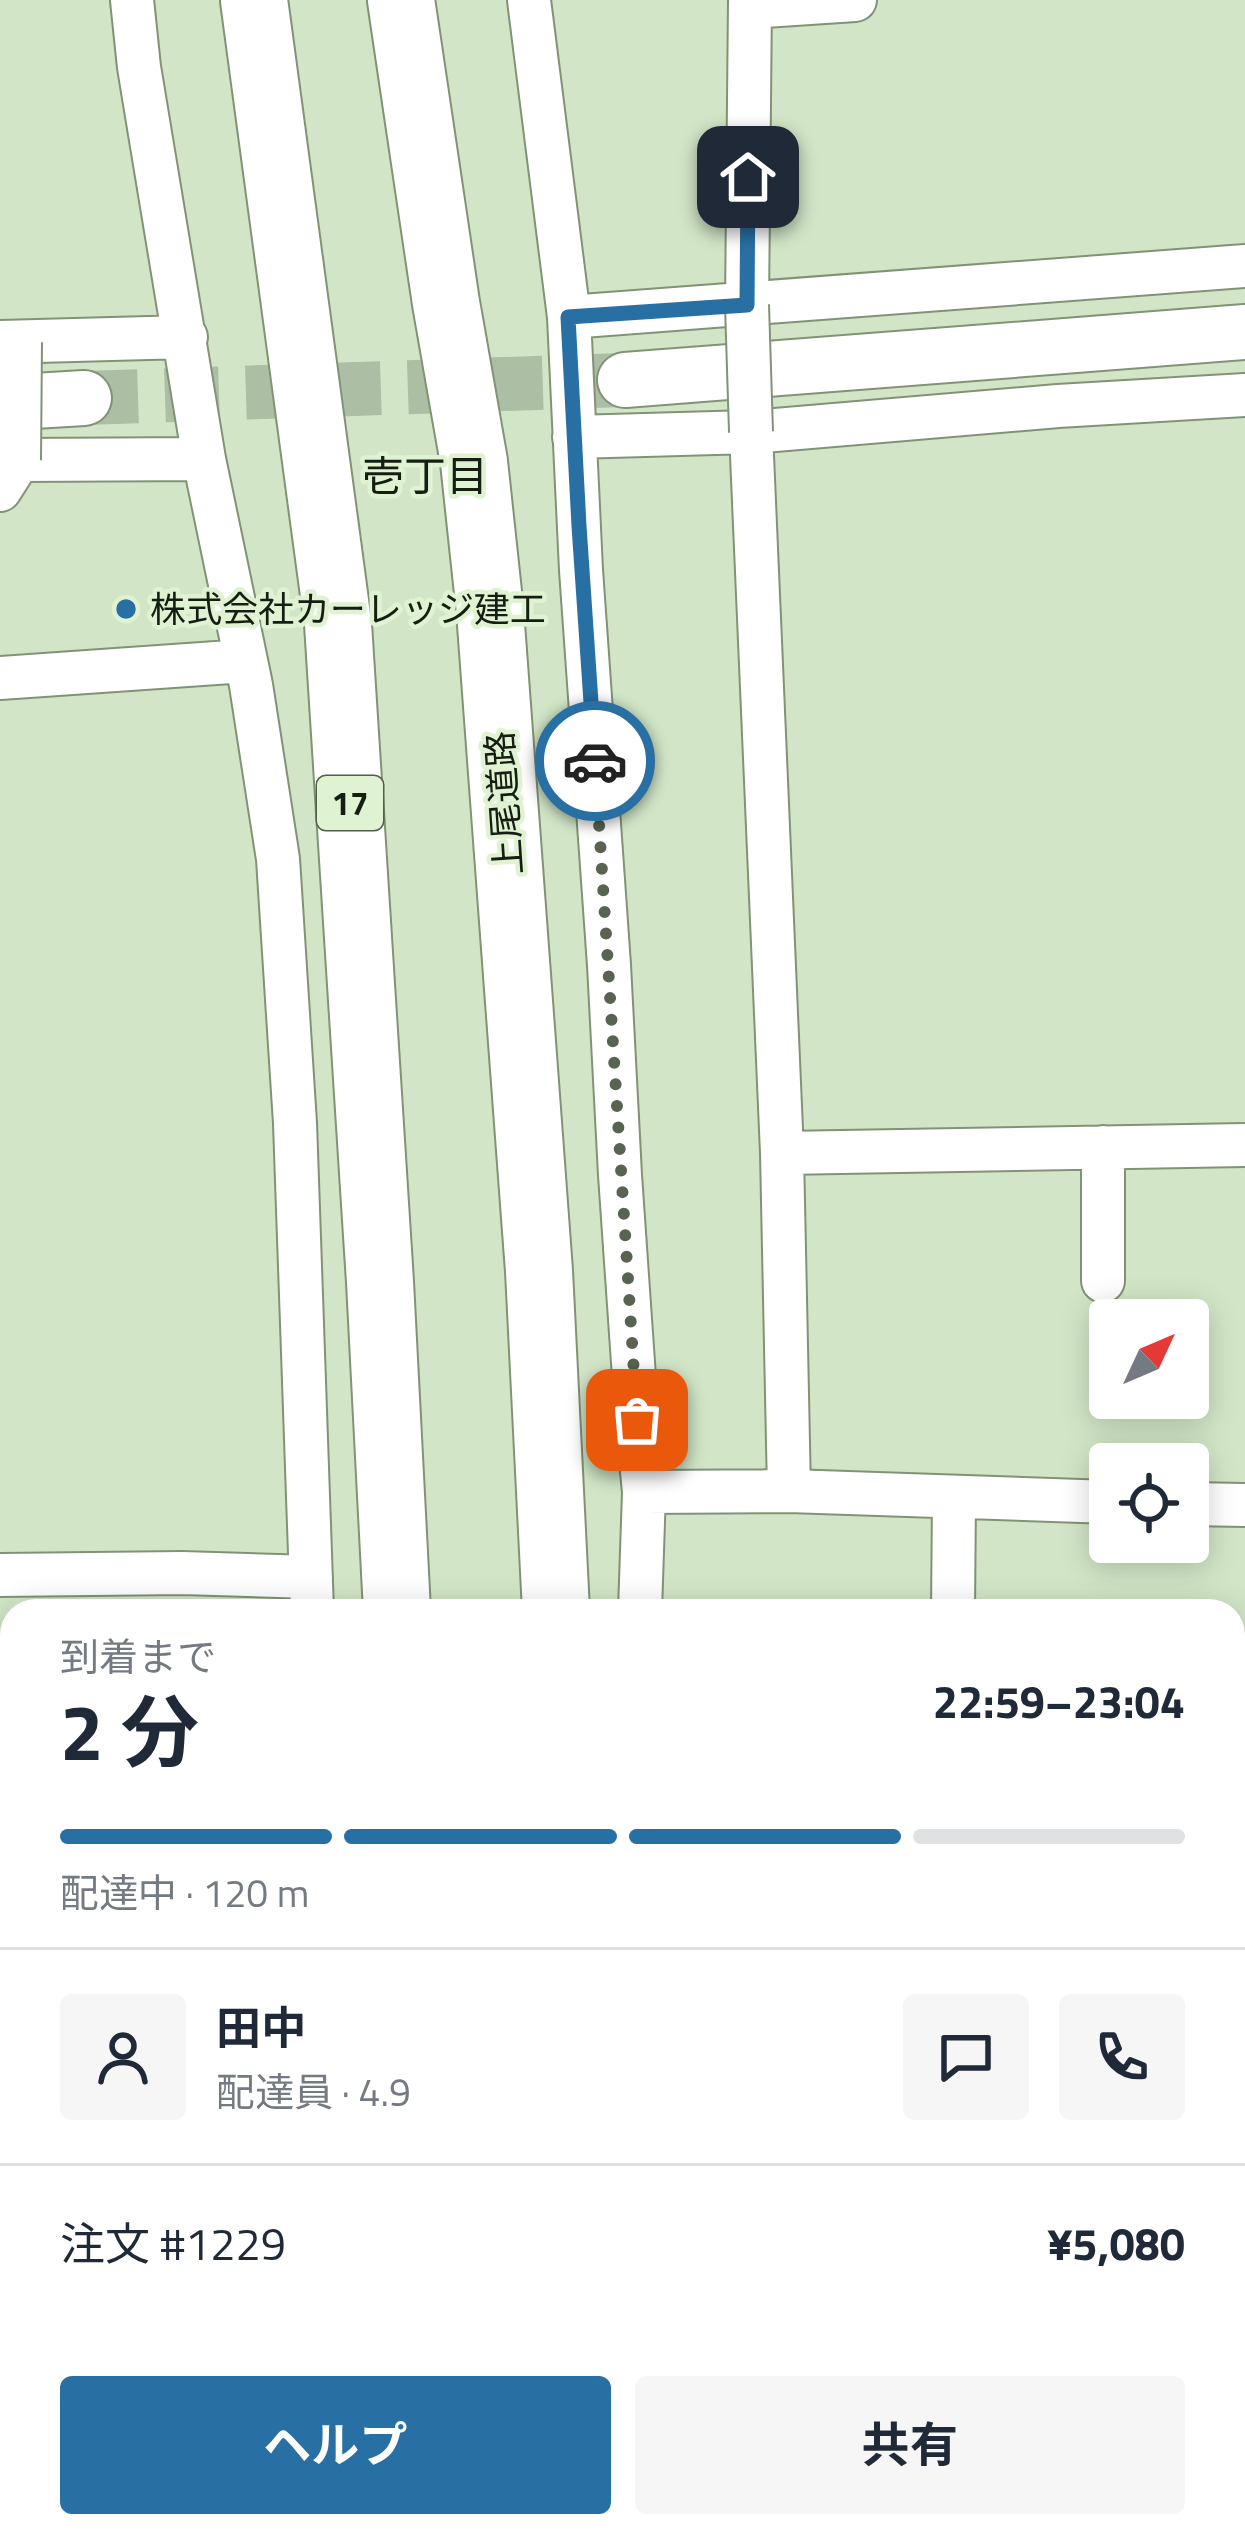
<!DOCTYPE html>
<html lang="ja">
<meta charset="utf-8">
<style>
:root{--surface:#fff;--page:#f6f6f7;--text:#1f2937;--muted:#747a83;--line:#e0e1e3;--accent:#2870a4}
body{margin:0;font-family:"Titillium Web","Noto Sans JP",sans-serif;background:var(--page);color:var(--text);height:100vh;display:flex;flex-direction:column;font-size:45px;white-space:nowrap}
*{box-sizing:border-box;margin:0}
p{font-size:39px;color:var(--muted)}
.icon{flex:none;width:66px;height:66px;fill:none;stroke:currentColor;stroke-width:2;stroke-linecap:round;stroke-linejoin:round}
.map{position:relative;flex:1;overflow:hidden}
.drawer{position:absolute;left:0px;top:1599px;width:1245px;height:939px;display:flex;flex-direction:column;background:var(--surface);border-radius:36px 36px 0 0;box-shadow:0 6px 30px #0003}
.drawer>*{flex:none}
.needle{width:78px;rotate:46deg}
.controls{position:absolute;left:1089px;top:1299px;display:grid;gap:24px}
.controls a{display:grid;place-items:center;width:120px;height:120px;border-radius:12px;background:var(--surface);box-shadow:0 6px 30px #0003;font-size:60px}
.pin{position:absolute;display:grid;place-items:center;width:102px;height:102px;color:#fff;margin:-51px;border-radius:24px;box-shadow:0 6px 18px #0006}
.courier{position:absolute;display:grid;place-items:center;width:120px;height:120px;margin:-60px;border:9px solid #2870a4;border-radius:50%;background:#fff;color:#222;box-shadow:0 3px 15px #0007}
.overview em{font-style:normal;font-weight:700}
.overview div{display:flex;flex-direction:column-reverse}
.overview{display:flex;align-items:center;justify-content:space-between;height:204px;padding:0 60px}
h1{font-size:78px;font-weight:700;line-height:90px}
.bar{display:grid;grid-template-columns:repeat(4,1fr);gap:18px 12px;align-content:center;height:144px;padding:0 60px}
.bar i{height:15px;border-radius:9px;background:var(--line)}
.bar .on{background:var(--accent)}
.bar p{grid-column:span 4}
.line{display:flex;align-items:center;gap:30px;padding:0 60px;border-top:3px solid var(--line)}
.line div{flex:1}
.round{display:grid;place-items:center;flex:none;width:126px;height:126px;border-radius:12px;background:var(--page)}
.cta{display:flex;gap:24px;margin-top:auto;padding:24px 60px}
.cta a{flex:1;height:138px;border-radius:12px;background:var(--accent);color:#fff;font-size:48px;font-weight:700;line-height:138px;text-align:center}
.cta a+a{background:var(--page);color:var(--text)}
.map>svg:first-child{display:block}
.building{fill:#82b393;stroke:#73937e;stroke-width:3}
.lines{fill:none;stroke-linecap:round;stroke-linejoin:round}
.tertiary-tunnel{stroke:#acbea3;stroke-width:54;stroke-dasharray:54 27;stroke-linecap:butt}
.minor-casing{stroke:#819376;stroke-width:46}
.tertiary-casing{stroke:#819376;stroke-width:58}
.trunk-casing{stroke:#819376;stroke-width:70}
.minor{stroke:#fff;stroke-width:42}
.tertiary{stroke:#fff;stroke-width:54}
.trunk{stroke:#fff;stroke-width:66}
.minor-bridge-casing{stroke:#819376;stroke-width:46;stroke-linecap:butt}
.minor-bridge{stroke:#fff;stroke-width:42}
.done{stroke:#586351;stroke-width:12;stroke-dasharray:0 21.6}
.route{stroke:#2870a4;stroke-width:15}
.poi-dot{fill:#2870a4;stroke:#dff3d3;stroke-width:4.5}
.labels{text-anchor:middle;stroke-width:9;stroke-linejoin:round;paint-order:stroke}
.shield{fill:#dff3d3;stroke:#525d4c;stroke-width:3}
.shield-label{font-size:33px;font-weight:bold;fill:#161d12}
.poi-label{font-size:36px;fill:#161d12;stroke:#dff3d3;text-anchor:start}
.street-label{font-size:36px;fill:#161d12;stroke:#dff3d3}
.quarter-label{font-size:42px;fill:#161d12;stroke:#dff3d3}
</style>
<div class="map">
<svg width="1245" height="2536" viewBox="0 0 1245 2536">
<rect width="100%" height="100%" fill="#d2e6c7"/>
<path class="building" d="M0 2306 12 2311V2526H185L181 2536H0Z"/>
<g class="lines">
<path class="tertiary-tunnel" d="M84 398 625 380"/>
<g class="minor-casing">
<path id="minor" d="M132 0 139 67 204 459 251 685 278 859 295 1123 312 1611
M529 0 569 317 581 570 609 965 620 1175 637 1420 644 1492 640 1611
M750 7 855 0
M747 305 750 0
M569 317 1245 266
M0 342 186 337
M751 432 782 1153 789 1491
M574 437 751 432 1058 406 1245 395
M0 490 19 460 204 459
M0 678 245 661
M1103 1147V1281
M782 1153 1245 1145
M644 1492 789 1491 1110 1502
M1188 1504 1245 1505
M0 1575 182 1573 311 1577
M953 1611 954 1498
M1233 2029H1245
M1233 2481 1245 2483
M318 2536V2526
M602 2536 603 2526
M920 2536 921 2526"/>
</g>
<g class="tertiary-casing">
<path id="tertiary" d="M625 380 1245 332
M0 403 84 398"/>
</g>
<g class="trunk-casing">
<path id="trunk" d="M254 0 338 624 380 1282 397 1611
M401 0 446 303 474 462 490 611 539 1271 556 1611
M380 2536 381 2526
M544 2536 545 2526"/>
</g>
<use href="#minor" class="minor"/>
<use href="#tertiary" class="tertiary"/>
<use href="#trunk" class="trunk"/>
<g class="minor-bridge-casing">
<path id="minor-bridge" d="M747 305 751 432
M19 460 20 342"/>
</g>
<use href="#minor-bridge" class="minor-bridge"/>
</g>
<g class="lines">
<path class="done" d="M595 761 637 1420"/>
<path class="route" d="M595 761 579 526 568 317 747 305 748 177"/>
</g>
<circle class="poi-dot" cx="126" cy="609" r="12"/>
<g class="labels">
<rect class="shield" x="317" y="776" width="66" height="54" rx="9"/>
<g class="shield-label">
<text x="350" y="815">17</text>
</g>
<g class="poi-label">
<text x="150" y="622">株式会社カーレッジ建工</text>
</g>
<g class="street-label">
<text transform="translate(504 803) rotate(-94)" y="13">上尾道路</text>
</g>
<g class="quarter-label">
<text x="425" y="491">壱丁目</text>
</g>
</g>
</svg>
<div class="controls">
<a><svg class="needle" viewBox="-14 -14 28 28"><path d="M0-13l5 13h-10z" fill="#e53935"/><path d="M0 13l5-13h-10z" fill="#747a83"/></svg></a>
<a><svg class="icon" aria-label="locate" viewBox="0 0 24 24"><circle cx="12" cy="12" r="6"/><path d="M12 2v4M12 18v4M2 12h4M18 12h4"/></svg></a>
</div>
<div class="pin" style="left:637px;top:1420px;background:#ea580c"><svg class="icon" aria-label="bag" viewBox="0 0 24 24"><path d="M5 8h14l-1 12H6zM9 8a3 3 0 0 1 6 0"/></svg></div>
<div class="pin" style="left:748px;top:177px;background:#1f2937"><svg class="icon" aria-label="home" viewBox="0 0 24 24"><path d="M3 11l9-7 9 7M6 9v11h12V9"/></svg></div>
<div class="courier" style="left:595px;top:761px"><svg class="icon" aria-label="car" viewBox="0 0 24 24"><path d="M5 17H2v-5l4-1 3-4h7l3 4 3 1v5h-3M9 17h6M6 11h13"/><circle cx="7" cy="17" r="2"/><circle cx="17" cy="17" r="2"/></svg></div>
<section class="drawer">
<div class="overview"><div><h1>2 分</h1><p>到着まで</p></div><em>22:59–23:04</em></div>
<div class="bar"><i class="on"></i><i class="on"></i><i class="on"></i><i></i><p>配達中 · 120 m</p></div>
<div class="line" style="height:216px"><a class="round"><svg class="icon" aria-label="person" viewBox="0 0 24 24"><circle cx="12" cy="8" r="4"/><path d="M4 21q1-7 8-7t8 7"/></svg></a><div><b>田中</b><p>配達員 · 4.9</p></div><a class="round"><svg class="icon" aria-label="chat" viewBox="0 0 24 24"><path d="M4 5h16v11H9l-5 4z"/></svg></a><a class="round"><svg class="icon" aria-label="phone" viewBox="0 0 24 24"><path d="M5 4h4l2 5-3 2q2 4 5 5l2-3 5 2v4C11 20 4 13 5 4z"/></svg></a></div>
<div class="line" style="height:156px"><div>注文 #1229</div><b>¥5,080</b></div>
<div class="cta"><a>ヘルプ</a><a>共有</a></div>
</section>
</div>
